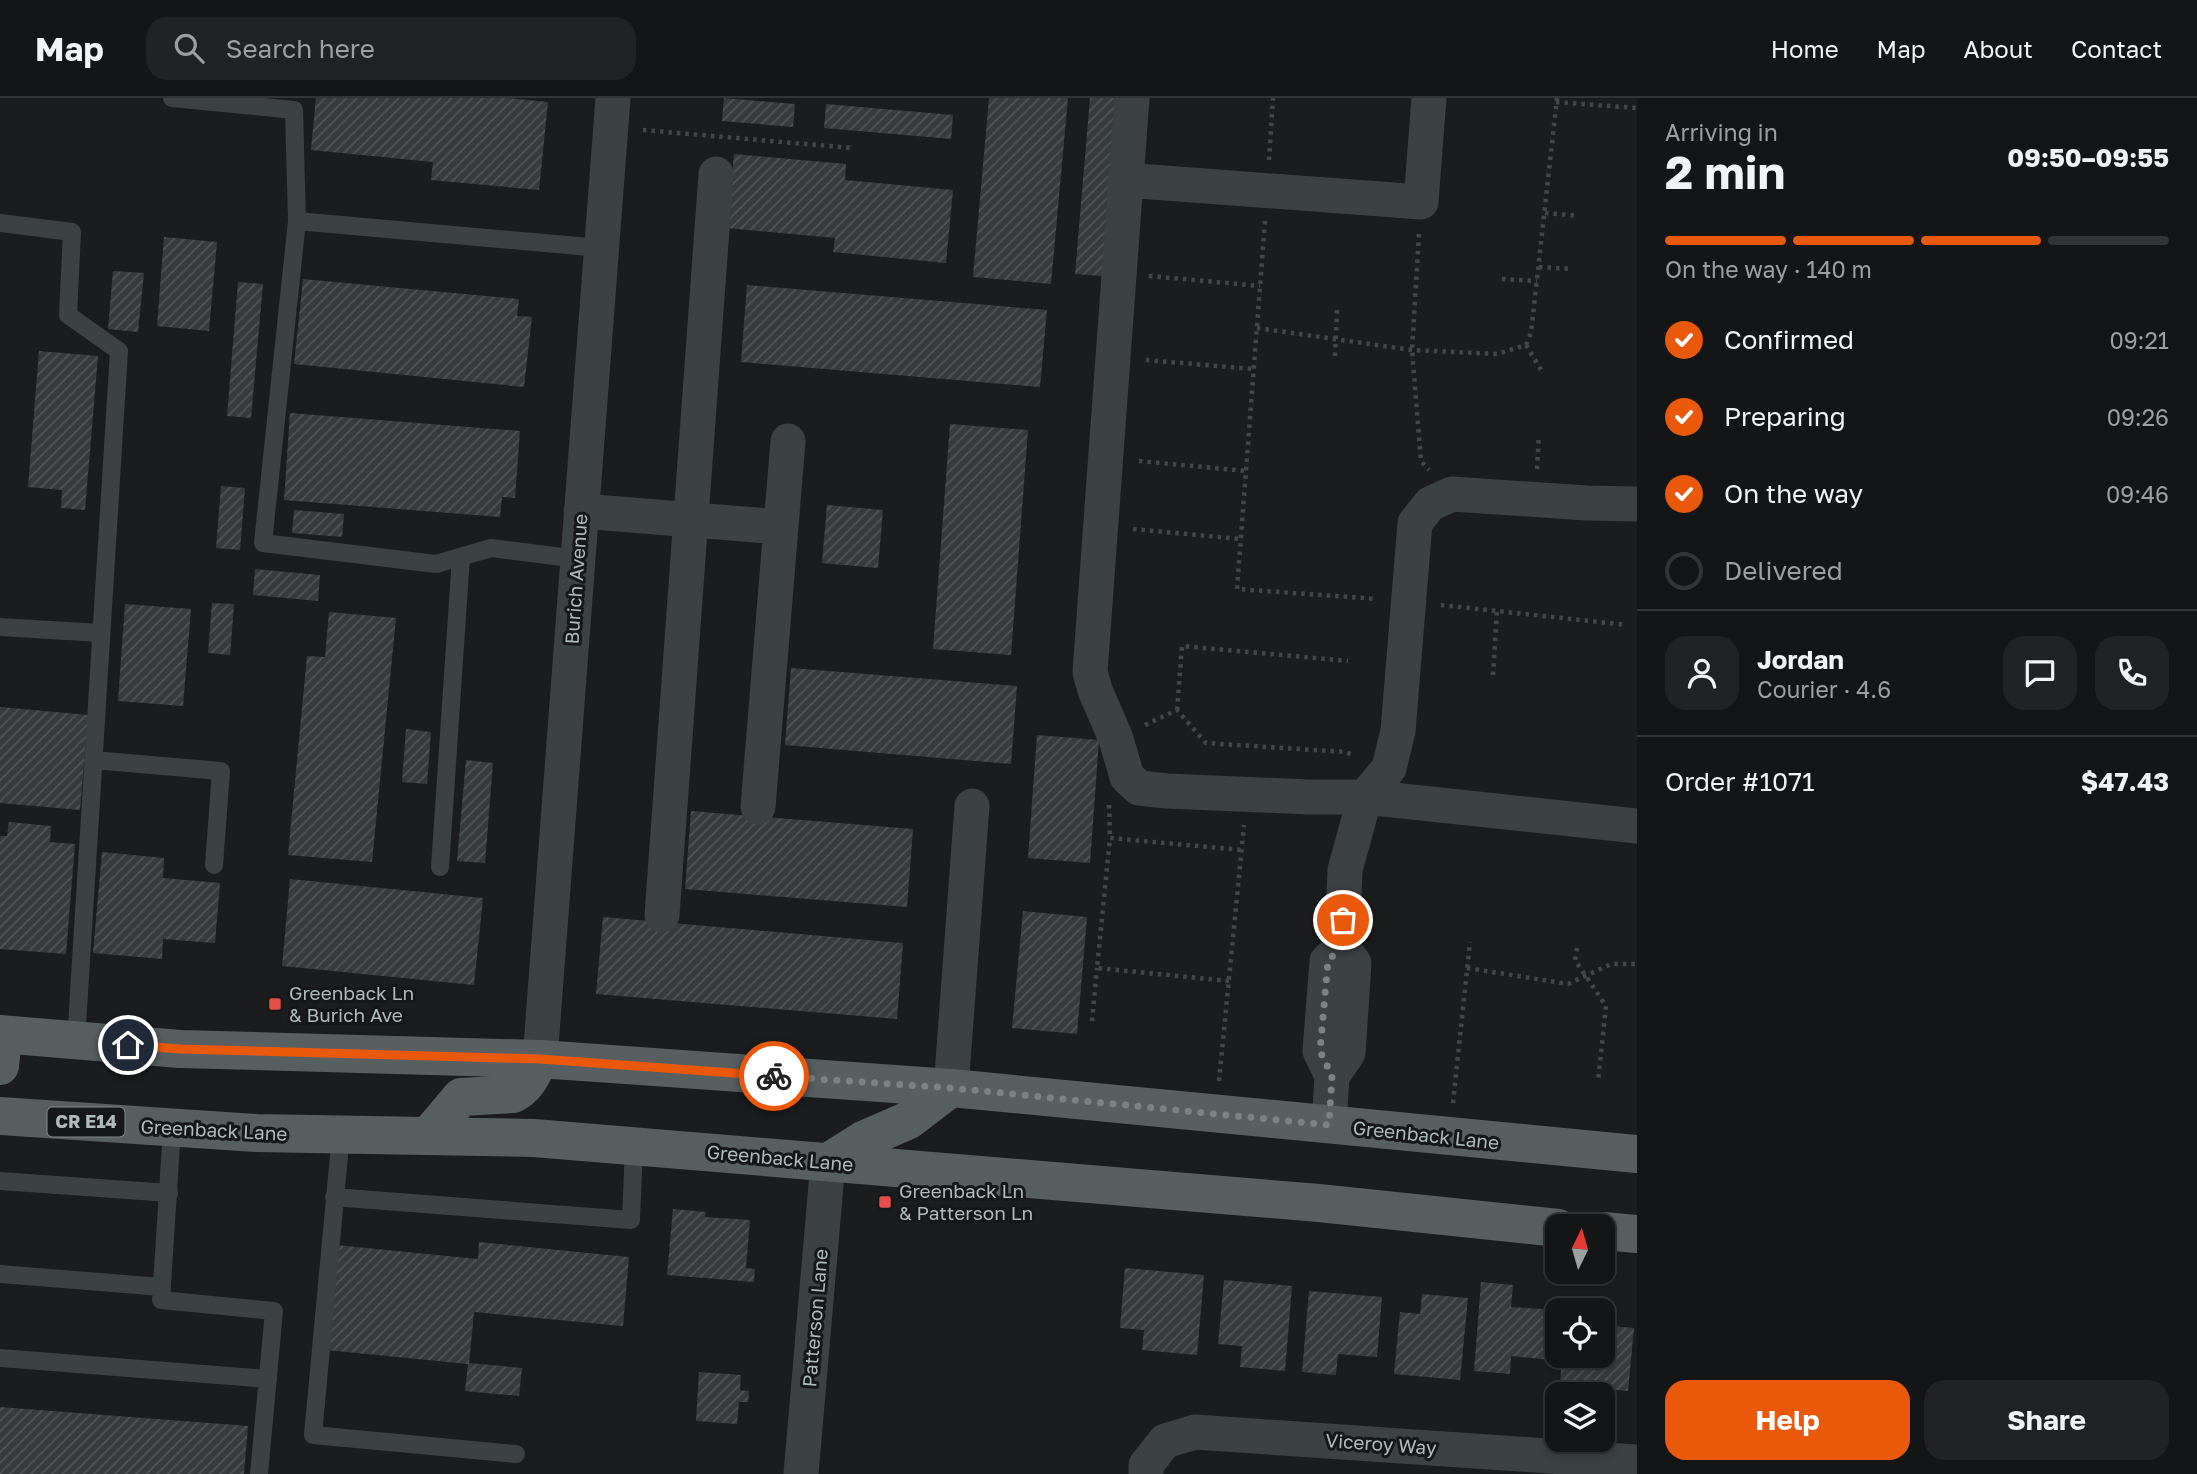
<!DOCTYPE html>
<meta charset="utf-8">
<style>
:root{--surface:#141516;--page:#212223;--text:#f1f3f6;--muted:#9d9fa1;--line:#333435;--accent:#ea580c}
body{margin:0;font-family:"Golos Text",sans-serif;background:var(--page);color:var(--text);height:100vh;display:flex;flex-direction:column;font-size:26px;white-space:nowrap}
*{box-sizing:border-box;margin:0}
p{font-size:23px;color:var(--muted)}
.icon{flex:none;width:38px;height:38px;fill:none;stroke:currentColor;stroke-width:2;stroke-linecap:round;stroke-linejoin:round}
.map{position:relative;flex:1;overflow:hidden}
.side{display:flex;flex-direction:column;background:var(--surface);width:560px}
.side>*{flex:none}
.needle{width:46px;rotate:5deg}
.controls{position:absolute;left:1545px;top:1116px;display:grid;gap:14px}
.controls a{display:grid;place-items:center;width:70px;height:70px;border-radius:14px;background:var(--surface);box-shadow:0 4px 10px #0003,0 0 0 2px var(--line);font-size:35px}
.pin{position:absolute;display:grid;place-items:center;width:60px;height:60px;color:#fff;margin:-30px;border:4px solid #fff;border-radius:50%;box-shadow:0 2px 7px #0007}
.courier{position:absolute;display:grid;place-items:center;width:70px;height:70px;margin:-35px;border:5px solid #ea580c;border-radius:50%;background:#fff;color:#222;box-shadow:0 2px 9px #0007}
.overview em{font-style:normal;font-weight:700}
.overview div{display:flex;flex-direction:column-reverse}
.overview{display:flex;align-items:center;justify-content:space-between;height:119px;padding:0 28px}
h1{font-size:46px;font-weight:700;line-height:52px}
.bar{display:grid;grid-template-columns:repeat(4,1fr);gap:10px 7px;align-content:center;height:84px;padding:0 28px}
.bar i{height:9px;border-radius:5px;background:var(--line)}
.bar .active{background:var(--accent)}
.bar p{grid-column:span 4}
.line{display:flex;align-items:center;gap:18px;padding:0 28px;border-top:2px solid var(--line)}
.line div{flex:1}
.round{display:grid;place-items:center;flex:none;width:74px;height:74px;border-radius:21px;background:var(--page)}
ol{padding:0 28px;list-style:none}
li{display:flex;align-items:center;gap:21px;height:77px}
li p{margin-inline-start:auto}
li .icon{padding:7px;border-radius:50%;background:var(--accent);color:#fff;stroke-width:4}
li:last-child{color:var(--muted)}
li i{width:38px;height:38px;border:4px solid var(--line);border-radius:50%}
.cta{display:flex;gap:14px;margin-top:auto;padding:14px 28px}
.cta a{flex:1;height:80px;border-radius:21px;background:var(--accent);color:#fff;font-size:28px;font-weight:700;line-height:80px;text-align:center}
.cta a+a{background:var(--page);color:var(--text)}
header{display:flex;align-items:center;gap:42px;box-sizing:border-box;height:98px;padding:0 35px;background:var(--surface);border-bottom:2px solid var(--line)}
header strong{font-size:33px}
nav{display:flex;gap:38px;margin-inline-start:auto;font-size:24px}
.search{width:490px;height:63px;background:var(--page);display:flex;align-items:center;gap:18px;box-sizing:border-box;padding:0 24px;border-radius:21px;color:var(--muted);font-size:26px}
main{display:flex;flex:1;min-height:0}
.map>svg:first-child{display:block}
.building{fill:url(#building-hatch)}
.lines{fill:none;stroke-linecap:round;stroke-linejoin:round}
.path{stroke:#424849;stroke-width:4.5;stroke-dasharray:3.5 5;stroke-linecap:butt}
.lane{stroke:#3c4142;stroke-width:18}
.street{stroke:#3c4142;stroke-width:35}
.primary{stroke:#585f60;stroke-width:38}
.done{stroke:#7b8384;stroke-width:7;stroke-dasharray:0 12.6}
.route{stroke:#ea580c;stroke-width:9}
.poi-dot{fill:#e44e4b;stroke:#161718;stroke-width:2.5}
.labels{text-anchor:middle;stroke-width:6;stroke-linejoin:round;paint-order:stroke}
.shield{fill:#161718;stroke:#818a8a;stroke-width:2}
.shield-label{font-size:18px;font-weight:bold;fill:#afbbbb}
.street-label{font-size:19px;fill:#afbbbb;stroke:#161718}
.poi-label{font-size:19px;fill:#afbbbb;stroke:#161718;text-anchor:start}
</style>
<header>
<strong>Map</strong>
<div class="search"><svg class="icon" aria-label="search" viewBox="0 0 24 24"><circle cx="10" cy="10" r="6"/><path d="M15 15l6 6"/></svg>Search here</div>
<nav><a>Home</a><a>Map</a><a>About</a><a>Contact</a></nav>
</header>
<main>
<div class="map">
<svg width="1637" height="1376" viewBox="0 0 1637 1376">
<defs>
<pattern id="building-hatch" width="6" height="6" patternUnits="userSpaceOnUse" patternTransform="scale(1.75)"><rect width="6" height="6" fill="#383b3c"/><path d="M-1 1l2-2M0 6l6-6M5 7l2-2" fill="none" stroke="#525556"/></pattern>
</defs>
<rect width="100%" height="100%" fill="#1b1c1d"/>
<path class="building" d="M316 0H508L548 4 539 92 431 82 433 64 311 52Z
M724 0 795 6 793 29 722 23Z
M989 0H1068L1051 186 973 179Z
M1090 0H1118L1102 178 1075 176Z
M826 6 953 17 951 41 824 30Z
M734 56 846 66 845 82 953 92 946 165 833 154 835 140 727 130Z
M164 139 217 144 209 233 157 228Z
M113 173 144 175 138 234 108 231Z
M303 181 519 201 517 218 532 219 524 289 294 266Z
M238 184 263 186 251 320 227 318Z
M747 187 1047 212 1040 289 741 264Z
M39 253 98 258 85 412 61 410 62 392 28 389Z
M290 315 520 333 515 400 502 399 500 419 284 402Z
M950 326 1028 332 1011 557 933 551Z
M221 388 245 390 240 452 216 450Z
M827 407 883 412 878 470 822 465Z
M294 412 344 416 342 439 292 435Z
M255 471 320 477 318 503 253 497Z
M212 505 234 506 230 557 208 555Z
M125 506 191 511 183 608 118 603Z
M329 514 396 520 372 764 288 757 307 558 325 559Z
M791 570 1017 588 1011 666 785 647Z
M0 609 88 617 80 712 0 705Z
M406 631 431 634 427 686 402 684Z
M1037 637 1099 642 1090 765 1028 760Z
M466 662 493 665 485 765 457 763Z
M691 713 913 731 907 809 685 791Z
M9 724 51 728 50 744 75 746 66 856 0 851V738H7Z
M102 754 164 760 163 780 220 785 215 845 163 841 162 861 93 855Z
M290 781 483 800 474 887 282 868Z
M1023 813 1087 819 1077 936 1012 930Z
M603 819 903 845 897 921 596 896Z
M673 1111 706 1114 705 1119 750 1122 746 1170 755 1171 754 1184 667 1177Z
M479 1144 629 1159 623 1228 474 1214 469 1265 522 1270 519 1298 465 1293 468 1266 326 1252 336 1147 478 1161Z
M1125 1170 1204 1177 1197 1257 1142 1252 1144 1232 1120 1230Z
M1224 1182 1292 1188 1285 1273 1240 1269 1242 1248 1218 1246Z
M1481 1184 1513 1187 1511 1209 1556 1212 1552 1262 1511 1258 1510 1276 1474 1273Z
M1309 1193 1382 1199 1377 1259 1338 1256 1336 1277 1302 1274Z
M1422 1196 1468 1200 1460 1282 1394 1276 1400 1214 1420 1216Z
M1567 1205 1613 1209 1611 1228 1634 1230 1628 1293 1560 1287 1562 1258H1603V1213H1566Z
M699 1274 741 1277 740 1292 749 1293 748 1304H739L737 1326 696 1323Z
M0 1309 248 1328 244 1376H0Z"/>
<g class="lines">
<path class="path" d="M1556 4 1637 10
M643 32 852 50
M1269 62 1273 0
M1545 115 1579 118
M1265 123 1237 491 1377 501
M1419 136 1412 252 1421 363 1429 372
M1539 169 1572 171
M1149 178 1260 188
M1502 181 1537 183
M1257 230 1412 252 1497 256 1526 247 1543 275
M1526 247 1531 235 1557 0
M1335 258 1337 212
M1146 262 1253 271
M1139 363 1246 373
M1537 371 1539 337
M1133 431 1240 441
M1441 507 1627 527
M1493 577 1497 513
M1177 612 1182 548 1348 563
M1145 627 1177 612 1206 645 1345 654 1355 658
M1109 707 1110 740
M1577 850 1575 862 1606 908 1598 984
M1467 870 1568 886 1611 866H1637
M1229 883 1097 870 1110 740 1242 752
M1092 923 1097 870
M1219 983 1244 727
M1453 1005 1470 844"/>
<path class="lane" d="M172 0 294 12 297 123
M0 125 72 134 68 217 119 253 76 943
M578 461 491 450 436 466 263 445 297 123 601 150
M0 529 101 535
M93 662 221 673 214 767
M440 769 461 459
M172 1031 161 1202 274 1213 259 1376
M341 1036 313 1337 516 1356
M0 1083 169 1095
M334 1099 631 1122 634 1049
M0 1176 162 1189
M0 1260 268 1281"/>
<path class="street" d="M1132 0 1090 574 1095 592 1116 641 1127 679 1139 690 1167 693 1309 699H1365L1637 728
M1125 82 1421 104 1429 0
M581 413 781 429
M758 709 788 343
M662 817 716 76
M540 961 613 0
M1332 978 1348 955 1354 865 1342 848 1345 772 1365 699 1389 670 1398 633 1415 425 1430 406 1452 396 1587 405 1637 406
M951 990 972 708
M1329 1027 1332 978 1320 953 1327 863 1342 848
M801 1376 828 1064
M1146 1376V1367L1165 1343 1195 1334 1637 1364"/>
<path class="primary" d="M0 936 180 951 540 961 951 990 1637 1056
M0 968 3 937
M0 1018 256 1035 534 1040 1319 1105 1558 1130
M428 1038 461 999 513 996C528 989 533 974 540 961
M828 1064 863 1042 909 1022 951 990
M1603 1133 1637 1136"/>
</g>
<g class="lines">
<path class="done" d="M774 978 951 990 1329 1027 1332 978 1320 953 1328 863 1342 848 1343 822"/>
<path class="route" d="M128 947 180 951 540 961 774 978"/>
</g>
<g class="poi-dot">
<rect x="268" y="899" width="14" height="14" rx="3.5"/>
<rect x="878" y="1097" width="14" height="14" rx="3.5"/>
</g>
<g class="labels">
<rect class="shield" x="47.5" y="1009.5" width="77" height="29" rx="5"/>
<g class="shield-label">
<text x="86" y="1030">CR E14</text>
</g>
<g class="street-label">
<text transform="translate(576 481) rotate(-86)" y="7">Burich Avenue</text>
<text transform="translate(214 1032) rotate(3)" y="7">Greenback Lane</text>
<text transform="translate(1426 1037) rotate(6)" y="7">Greenback Lane</text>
<text transform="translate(780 1060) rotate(5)" y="7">Greenback Lane</text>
<text transform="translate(815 1220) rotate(-85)" y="7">Patterson Lane</text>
<text transform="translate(1381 1346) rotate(4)" y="7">Viceroy Way</text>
</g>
<g class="poi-label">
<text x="289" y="902">Greenback Ln<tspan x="289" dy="22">&amp; Burich Ave</tspan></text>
<text x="899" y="1100">Greenback Ln<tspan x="899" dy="22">&amp; Patterson Ln</tspan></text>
</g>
</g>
</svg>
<div class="controls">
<a><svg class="needle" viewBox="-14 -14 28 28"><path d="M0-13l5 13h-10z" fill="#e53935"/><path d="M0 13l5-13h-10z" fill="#9d9fa1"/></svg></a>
<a><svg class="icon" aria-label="locate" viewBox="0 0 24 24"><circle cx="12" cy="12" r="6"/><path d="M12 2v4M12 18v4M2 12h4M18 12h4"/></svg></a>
<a><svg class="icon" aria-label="layers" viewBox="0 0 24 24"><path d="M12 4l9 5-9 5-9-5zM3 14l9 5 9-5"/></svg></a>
</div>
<div class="pin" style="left:1343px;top:822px;background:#ea580c"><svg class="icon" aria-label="bag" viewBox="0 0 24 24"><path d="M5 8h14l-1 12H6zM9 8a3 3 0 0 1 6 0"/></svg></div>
<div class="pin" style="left:128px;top:947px;background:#1f2937"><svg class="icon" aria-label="home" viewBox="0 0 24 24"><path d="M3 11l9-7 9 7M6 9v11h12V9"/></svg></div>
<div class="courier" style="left:774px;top:978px"><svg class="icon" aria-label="bike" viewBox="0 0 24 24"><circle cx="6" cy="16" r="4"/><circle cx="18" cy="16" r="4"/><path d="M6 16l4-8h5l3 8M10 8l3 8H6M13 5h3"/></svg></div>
</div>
<section class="side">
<div class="overview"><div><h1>2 min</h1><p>Arriving in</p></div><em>09:50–09:55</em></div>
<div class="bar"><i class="active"></i><i class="active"></i><i class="active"></i><i></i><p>On the way · 140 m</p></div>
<ol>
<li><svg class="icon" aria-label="check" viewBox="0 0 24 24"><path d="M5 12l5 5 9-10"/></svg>Confirmed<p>09:21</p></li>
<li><svg class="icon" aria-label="check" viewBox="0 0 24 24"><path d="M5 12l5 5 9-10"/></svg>Preparing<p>09:26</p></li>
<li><svg class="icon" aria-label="check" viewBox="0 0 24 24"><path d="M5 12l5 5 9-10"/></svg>On the way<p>09:46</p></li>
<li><i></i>Delivered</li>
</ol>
<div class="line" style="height:126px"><a class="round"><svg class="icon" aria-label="person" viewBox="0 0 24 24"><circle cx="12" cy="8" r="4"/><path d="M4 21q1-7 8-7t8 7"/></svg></a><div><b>Jordan</b><p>Courier · 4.6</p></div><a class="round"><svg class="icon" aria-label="chat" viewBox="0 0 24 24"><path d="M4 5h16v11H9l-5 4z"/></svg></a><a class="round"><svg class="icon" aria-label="phone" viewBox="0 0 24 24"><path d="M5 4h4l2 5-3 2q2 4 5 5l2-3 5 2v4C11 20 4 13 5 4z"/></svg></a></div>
<div class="line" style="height:91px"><div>Order #1071</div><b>$47.43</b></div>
<div class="cta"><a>Help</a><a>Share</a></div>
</section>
</main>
